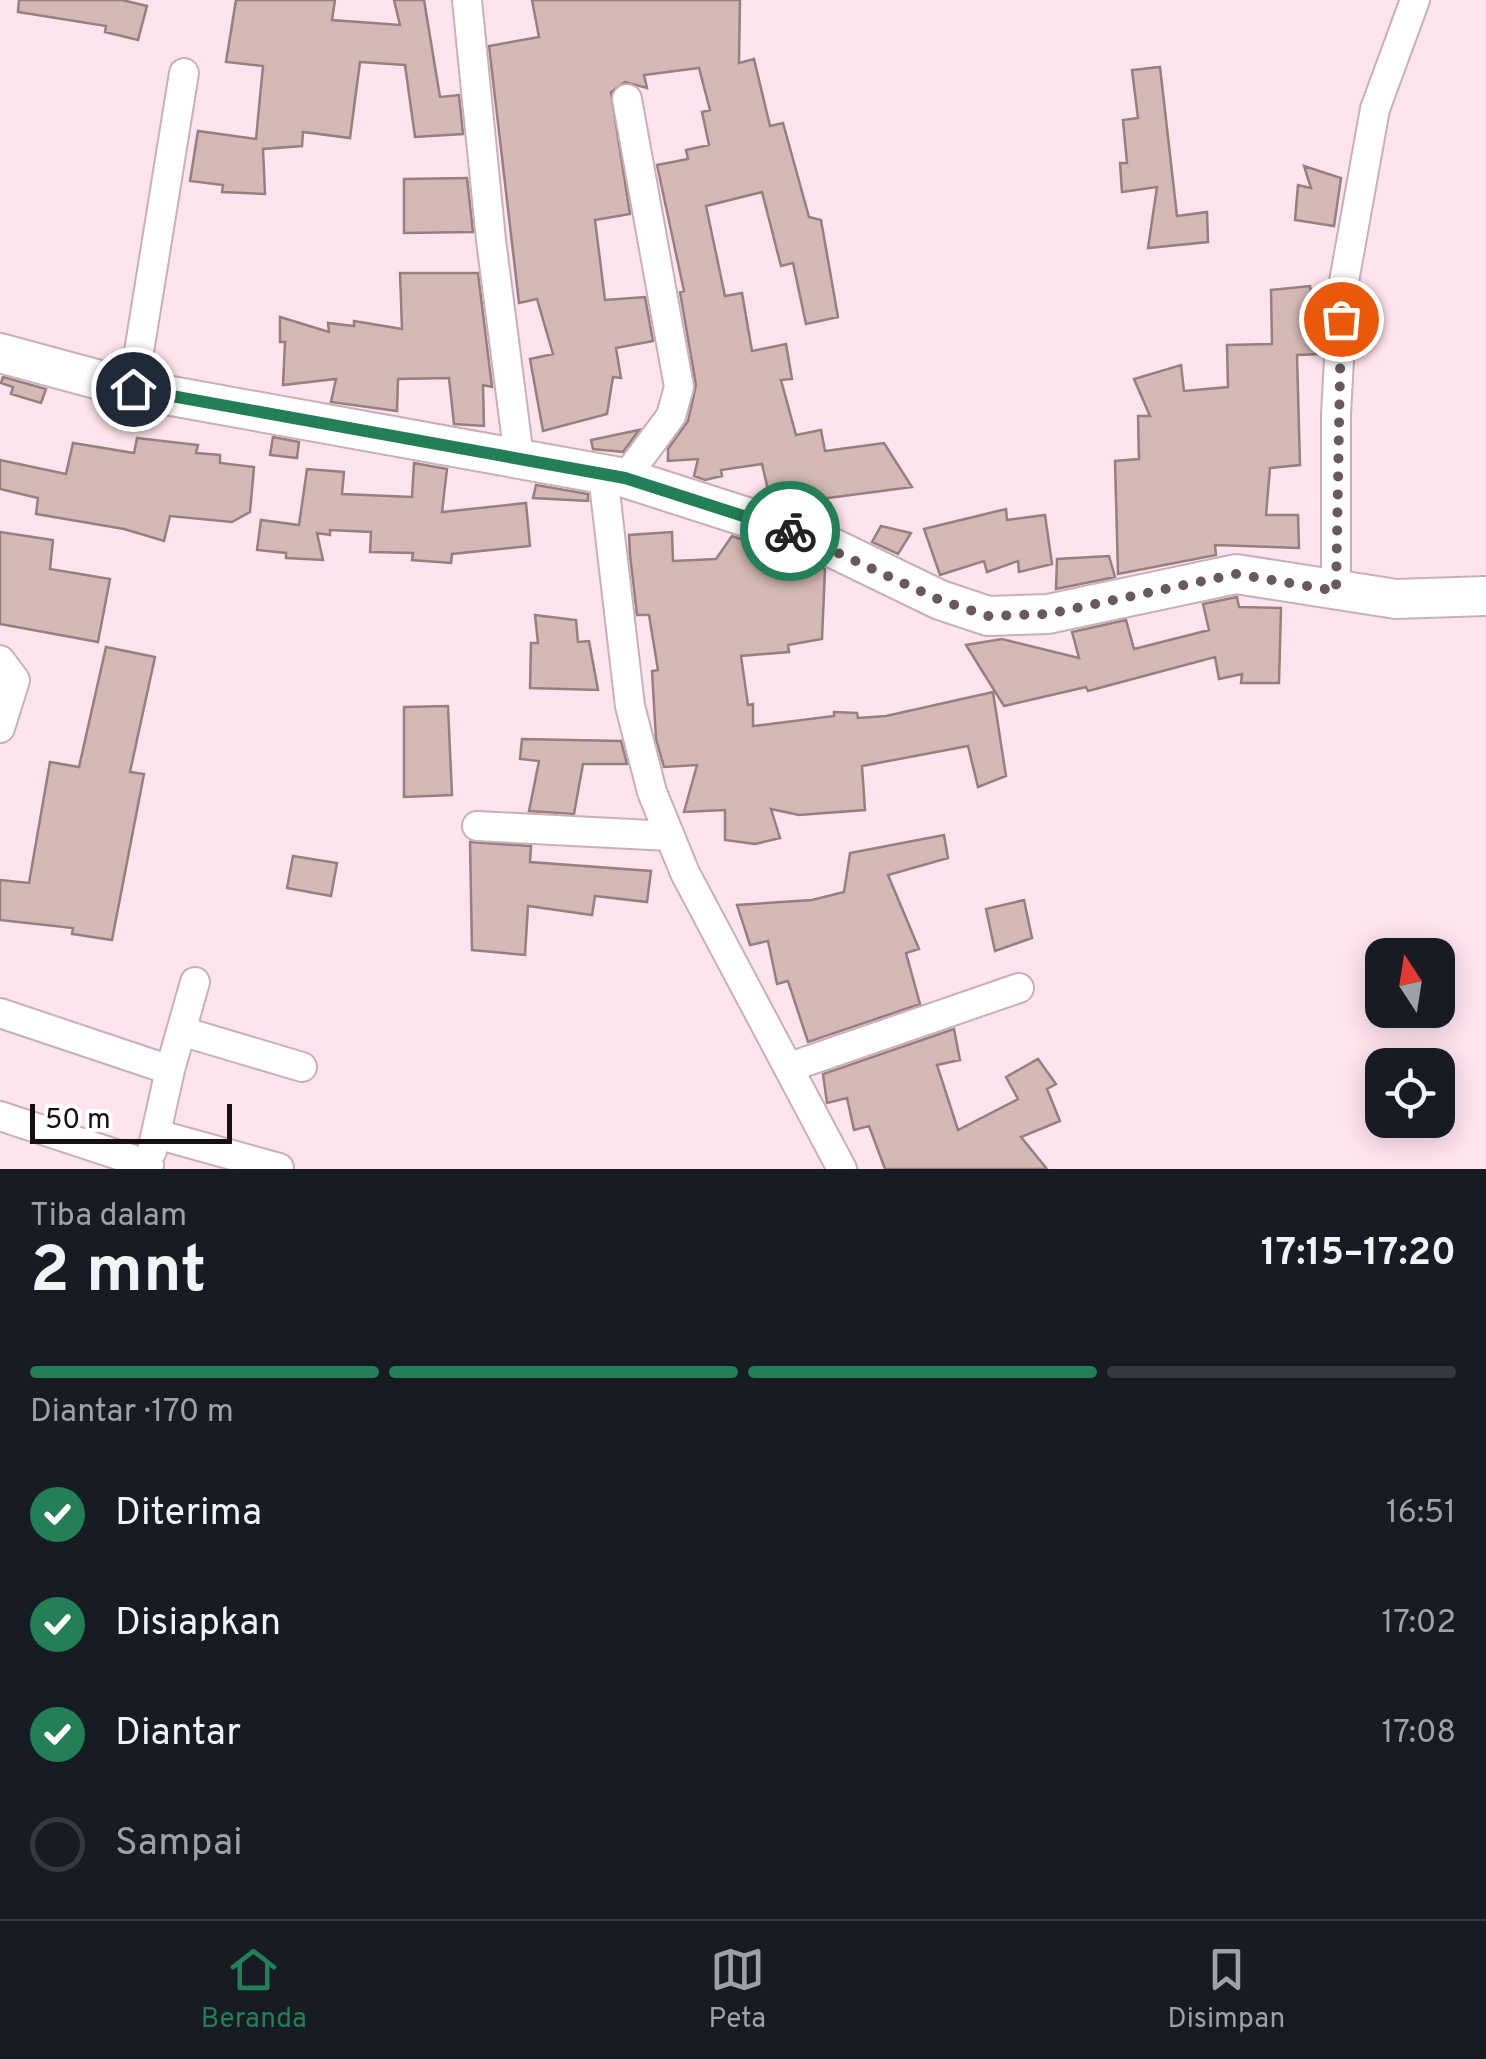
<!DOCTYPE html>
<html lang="id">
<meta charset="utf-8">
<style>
:root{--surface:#171b24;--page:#20242c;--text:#f1f3f6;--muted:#9ea1a6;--line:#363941;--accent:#227f56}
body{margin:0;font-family:Overpass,sans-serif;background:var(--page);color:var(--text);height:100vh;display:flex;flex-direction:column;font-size:38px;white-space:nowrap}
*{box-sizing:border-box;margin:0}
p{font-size:32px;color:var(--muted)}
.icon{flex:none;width:55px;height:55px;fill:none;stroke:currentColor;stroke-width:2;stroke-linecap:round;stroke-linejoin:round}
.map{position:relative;height:1169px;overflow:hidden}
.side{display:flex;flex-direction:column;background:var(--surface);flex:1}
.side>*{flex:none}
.needle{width:65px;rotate:348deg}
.tools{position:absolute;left:1365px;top:938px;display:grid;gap:20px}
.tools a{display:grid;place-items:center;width:90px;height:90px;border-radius:20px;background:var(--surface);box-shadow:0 5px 25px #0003;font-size:50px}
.scale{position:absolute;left:30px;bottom:25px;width:202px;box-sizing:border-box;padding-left:10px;border:5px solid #160e11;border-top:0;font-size:28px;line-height:35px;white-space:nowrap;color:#160e11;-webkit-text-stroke:8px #fff;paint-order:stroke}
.pin{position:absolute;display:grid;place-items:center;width:85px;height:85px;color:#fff;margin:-42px;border:5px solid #fff;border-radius:50%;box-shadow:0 2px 10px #0007}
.courier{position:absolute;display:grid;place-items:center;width:100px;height:100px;margin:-50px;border:8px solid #227f56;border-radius:50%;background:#fff;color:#222;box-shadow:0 2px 12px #0007}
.headline em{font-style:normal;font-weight:700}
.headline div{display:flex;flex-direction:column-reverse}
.headline{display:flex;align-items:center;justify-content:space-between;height:170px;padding:0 30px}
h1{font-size:65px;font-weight:700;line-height:75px}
.bar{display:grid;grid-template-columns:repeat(4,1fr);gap:15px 10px;align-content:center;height:120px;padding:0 30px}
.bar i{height:12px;border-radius:8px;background:var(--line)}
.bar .on{background:var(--accent)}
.bar p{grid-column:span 4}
ol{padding:0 30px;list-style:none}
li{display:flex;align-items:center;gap:30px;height:110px}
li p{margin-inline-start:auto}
li .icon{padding:10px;border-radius:50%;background:var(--accent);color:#fff;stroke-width:4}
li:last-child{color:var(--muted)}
li i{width:55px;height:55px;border:5px solid var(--line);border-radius:50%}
.tab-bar{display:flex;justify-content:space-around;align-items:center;height:140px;border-top:2px solid var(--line);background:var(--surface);font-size:28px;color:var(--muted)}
.tab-bar a{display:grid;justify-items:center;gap:5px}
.tab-bar .on{color:var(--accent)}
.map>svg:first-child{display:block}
.building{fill:#d4b8b5;stroke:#987e7c;stroke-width:2.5}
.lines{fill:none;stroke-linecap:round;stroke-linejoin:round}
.street-casing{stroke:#c8afba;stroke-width:32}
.secondary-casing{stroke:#c8afba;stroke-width:42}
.street{stroke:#fff;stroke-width:28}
.secondary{stroke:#fff;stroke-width:38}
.done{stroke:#68595f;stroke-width:10;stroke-dasharray:0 18}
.route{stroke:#227f56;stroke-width:12}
</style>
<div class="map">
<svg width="1486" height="1169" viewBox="0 0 1486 1169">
<rect width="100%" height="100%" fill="#ffe4ef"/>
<path class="building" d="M19 0H122L147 6 138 40 105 32 106 26 18 12Z
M236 0H335L332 20 400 25 394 0H424L440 97 459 95 463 134 415 137 405 65 360 62 350 138 303 132 302 146 263 149 265 194 222 192 223 185 190 181 198 131 256 139 263 66 226 62Z
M532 0H740L739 63 754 59 770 126 783 123 809 217 821 220 838 317 806 324 793 263 781 266 762 192 706 206 725 296 742 293 752 351 786 344 792 379 781 380 796 435 821 430 825 451 884 443 912 487 790 503 827 513V520L782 505 787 490H768L762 464 721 470 722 476 705 480 694 476 698 459 668 461V449L688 421 696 385 680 292 684 291 657 165 688 159 686 150 709 145 702 112 710 110 699 68 644 75 647 88 625 82 611 92 630 214 595 220 605 300 645 297 653 341 616 348 621 378 613 377 607 414 543 431 530 359 553 354 537 299 519 303 489 46 539 37Z
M1160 67 1177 216 1207 212 1208 242 1148 248 1157 187 1122 192 1120 163H1127L1123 120 1138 118 1132 70Z
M1304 166 1341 178 1334 226 1295 220 1298 185 1311 188Z
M467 178 473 232 404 233V179Z
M400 273H478L492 387 483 385 484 426 454 424 449 378 398 379 397 411 331 402 336 379 283 385 285 342H280V317L329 332 328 323 354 326V321L402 329Z
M1310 286 1317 322H1323L1322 354 1297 355 1300 465 1270 468 1266 515H1298L1299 548 1215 545 1216 555 1118 574 1115 461 1139 459 1138 416H1150L1134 379 1181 365 1184 391 1228 387 1227 345 1272 344 1271 290Z
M3 377 46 389 41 403 11 394 13 387 1 383Z
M639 430 623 452 593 449 591 440Z
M273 437 299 442 297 458 270 455Z
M137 438 198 445 196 453 220 455V463L254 467 250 512 232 522 170 516 164 541 124 529 36 514 38 498 0 489V460L66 474 73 443 134 453Z
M414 463 447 469 442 512 526 503 530 546 452 554 451 563 412 560 413 553 370 552 371 532 330 530V535L317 533 323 560 286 558V553L257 550 261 520 299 525 307 469 344 472 342 494 412 497Z
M536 485 588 494V501L533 498Z
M1006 509 1007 520 1045 515 1052 564 1019 572 1018 561 987 572 984 561 940 575 924 529Z
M881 526 911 533 898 554 872 542Z
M0 532 53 540 50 569 110 579 98 642 0 624Z
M672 532 673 561 716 559 732 536 825 569 822 639 788 645 789 652 741 656 748 705 753 704V726L834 716V712L857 713 858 718 886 716 993 692 1006 776 978 787 968 746 862 766 865 810 799 815 771 809 780 838 755 844 725 840V810L684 812 697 765 664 767 656 739 652 671 658 670 649 615H637L630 555 629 535Z
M1109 556 1115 577 1056 589 1057 559Z
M1237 597 1239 607 1281 608 1279 683H1241L1242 674 1219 679 1215 657 1088 691 1086 687 1004 706 966 645 1002 639 1079 658 1072 632 1126 620 1134 649 1209 630 1203 604Z
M535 615 576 620 578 642 589 641 598 690 530 688 531 643H538Z
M106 647 155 657 130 772 144 774 112 940 72 934 73 928 0 920V880L29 883 50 762 79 767Z
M448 706 452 795 404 797V707Z
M522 739 621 741 627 764H583L574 814 529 811 539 761 520 759Z
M944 835 948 858 888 875 919 949 906 953 920 1004 808 1042 788 981 777 984 768 941 750 945 737 905 812 900 844 892 850 853Z
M470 842 531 846 530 862 651 871 647 902 595 896 592 915 528 906 525 955 472 950Z
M293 856 337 863 331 896 287 888Z
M1024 900 1032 938 995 951 986 909Z
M954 1029 960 1060 937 1065 958 1130 1018 1099 1006 1077 1038 1059 1056 1084 1047 1089 1060 1121 1021 1137 1047 1169H885L869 1126 854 1130 847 1098 827 1103 823 1074Z"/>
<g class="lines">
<g class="street-casing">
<path id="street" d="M467 0 491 240 519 457
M133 389 184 73
M603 475 630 706 652 792 685 873 842 1169
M625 478 671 416 679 387 627 99
M1336 591V414L1343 287 1375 109 1415 0
M0 660 15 680 0 728
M477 826 670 836
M0 1013 170 1070 195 982
M181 1031 302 1067
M790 1067 1019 988
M0 1116 149 1165
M156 1134 279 1168
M152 1151 170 1070"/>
</g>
<g class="secondary-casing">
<path id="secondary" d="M0 353 133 389 625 478 812 538 940 600 988 616 1048 614 1236 574 1396 599 1486 596"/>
</g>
<use href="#street" class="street"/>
<use href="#secondary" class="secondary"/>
</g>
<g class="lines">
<path class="done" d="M790 531 940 600 988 616 1048 614 1236 574 1336 591 1341 319"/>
<path class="route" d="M133 389 625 478 790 531"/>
</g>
</svg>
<div class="tools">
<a><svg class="needle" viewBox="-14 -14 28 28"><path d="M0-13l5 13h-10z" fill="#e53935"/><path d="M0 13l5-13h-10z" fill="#9ea1a6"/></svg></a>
<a><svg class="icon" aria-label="locate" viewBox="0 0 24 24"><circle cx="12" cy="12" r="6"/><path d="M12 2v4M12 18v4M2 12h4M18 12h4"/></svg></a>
</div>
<div class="scale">50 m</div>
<div class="pin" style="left:1341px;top:319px;background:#ea580c"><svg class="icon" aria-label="bag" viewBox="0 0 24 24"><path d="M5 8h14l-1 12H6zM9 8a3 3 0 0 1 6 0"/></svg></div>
<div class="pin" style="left:133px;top:389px;background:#1f2937"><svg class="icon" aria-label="home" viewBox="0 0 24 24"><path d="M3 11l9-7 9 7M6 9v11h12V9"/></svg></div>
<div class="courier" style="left:790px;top:531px"><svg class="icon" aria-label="bike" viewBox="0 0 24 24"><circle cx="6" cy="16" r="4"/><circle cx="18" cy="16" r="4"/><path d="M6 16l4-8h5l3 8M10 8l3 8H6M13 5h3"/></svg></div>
</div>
<section class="side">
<div class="headline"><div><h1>2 mnt</h1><p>Tiba dalam</p></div><em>17:15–17:20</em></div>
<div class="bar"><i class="on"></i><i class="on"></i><i class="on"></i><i></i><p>Diantar · 170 m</p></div>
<ol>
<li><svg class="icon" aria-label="check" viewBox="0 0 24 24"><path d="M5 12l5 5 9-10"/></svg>Diterima<p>16:51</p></li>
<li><svg class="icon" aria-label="check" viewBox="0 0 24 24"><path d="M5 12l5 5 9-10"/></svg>Disiapkan<p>17:02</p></li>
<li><svg class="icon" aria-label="check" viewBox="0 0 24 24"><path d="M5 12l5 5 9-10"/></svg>Diantar<p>17:08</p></li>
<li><i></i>Sampai</li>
</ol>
</section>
<nav class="tab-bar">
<a class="on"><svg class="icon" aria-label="home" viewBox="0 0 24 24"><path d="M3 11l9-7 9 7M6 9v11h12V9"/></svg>Beranda</a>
<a><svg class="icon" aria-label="map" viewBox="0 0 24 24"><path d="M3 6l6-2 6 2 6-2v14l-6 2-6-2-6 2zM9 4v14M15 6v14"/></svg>Peta</a>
<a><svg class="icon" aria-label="saved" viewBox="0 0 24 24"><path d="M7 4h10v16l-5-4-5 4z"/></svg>Disimpan</a>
</nav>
